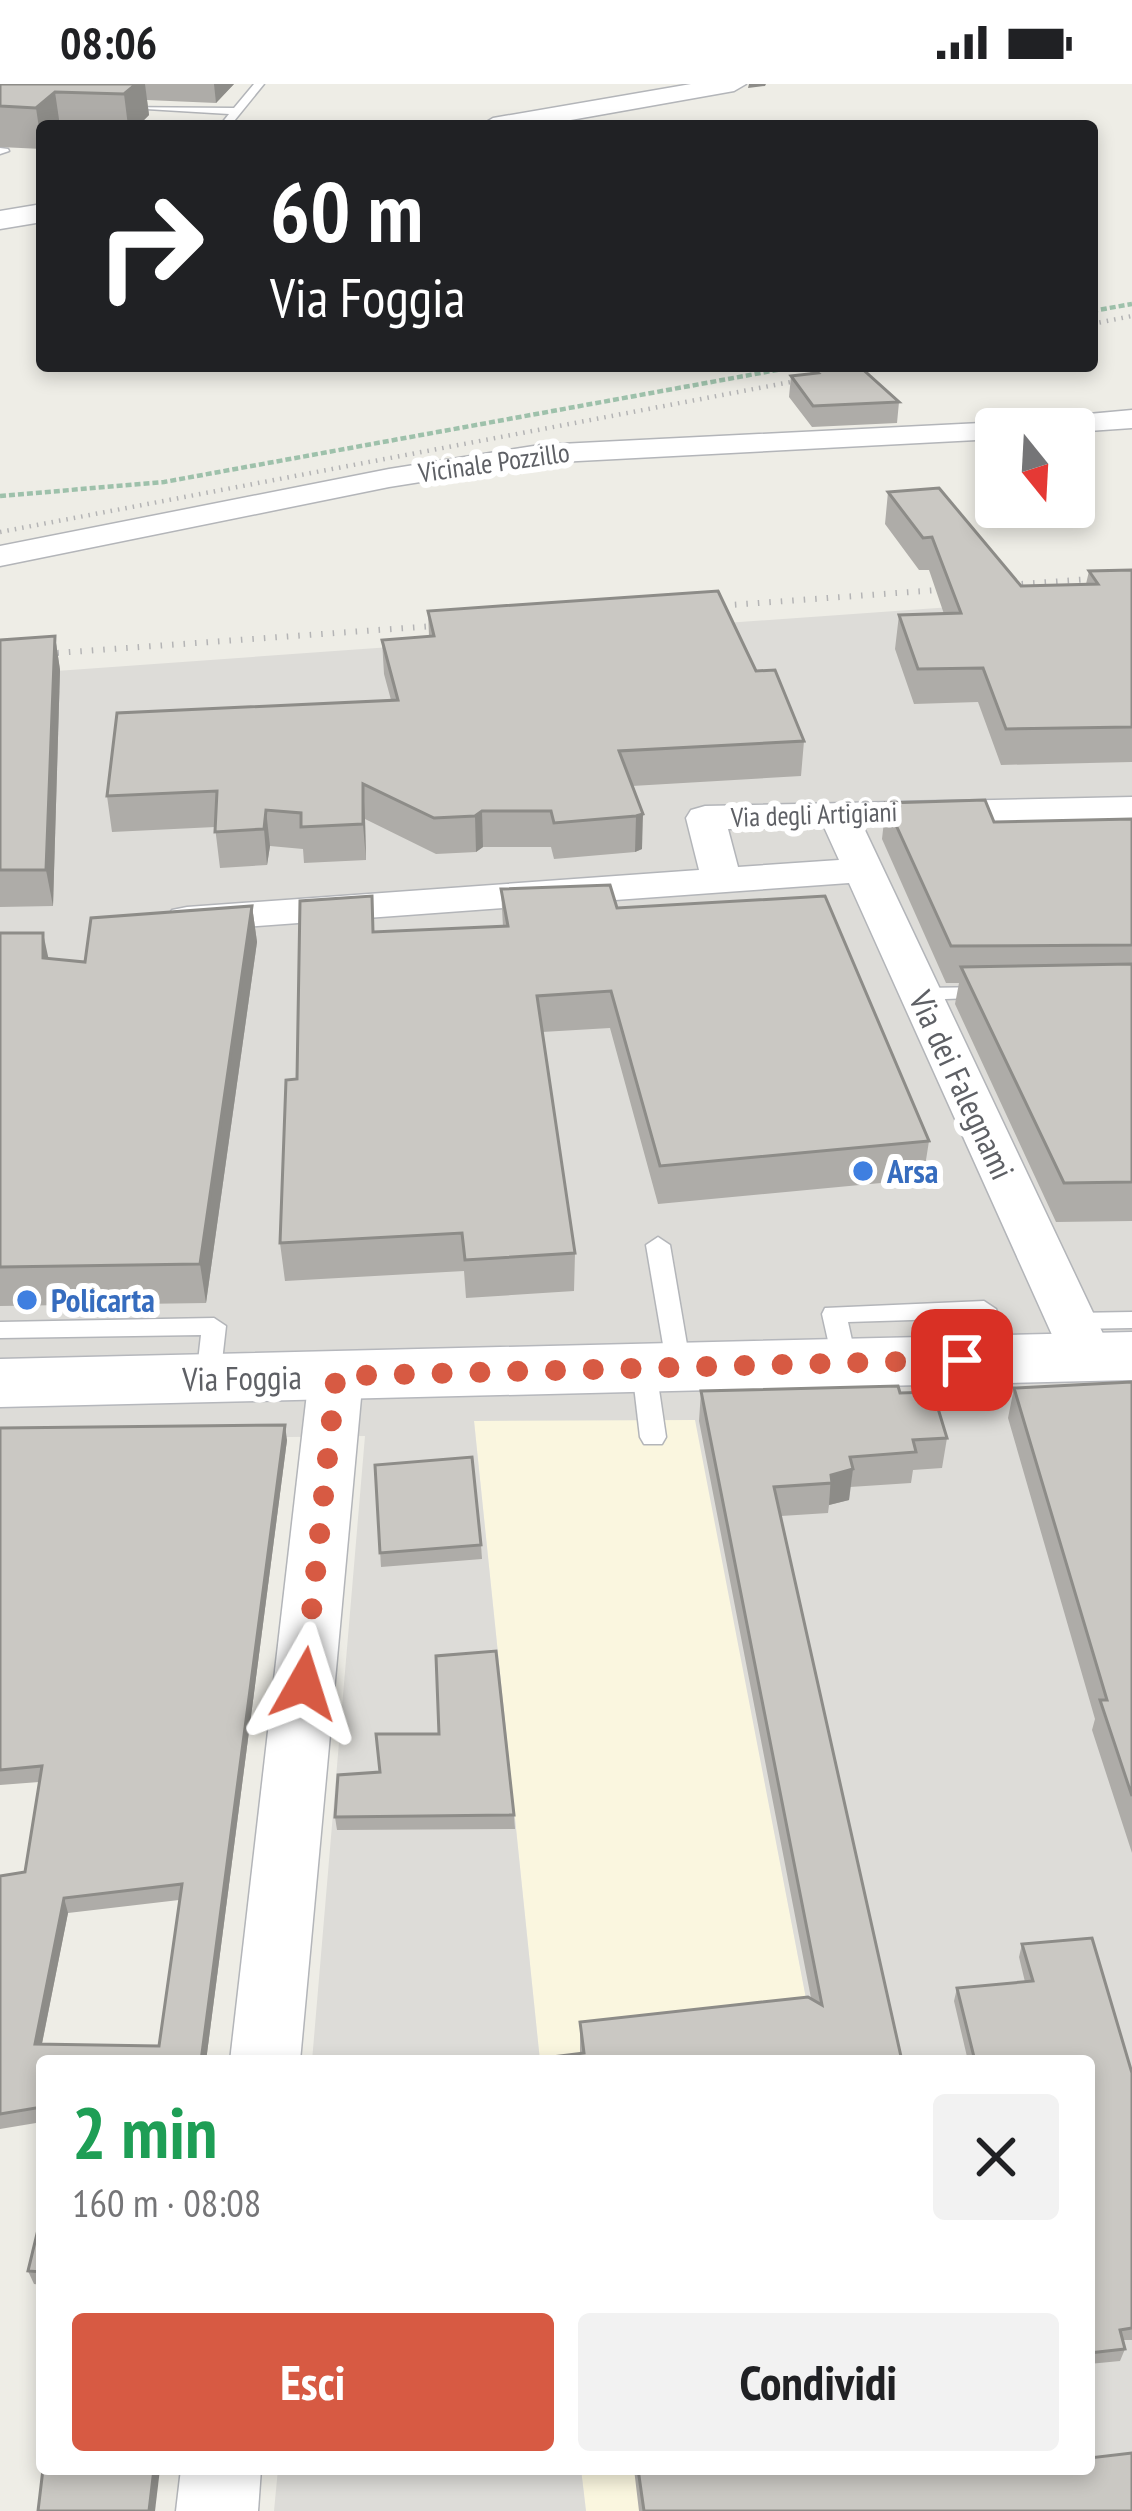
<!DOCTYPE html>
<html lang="it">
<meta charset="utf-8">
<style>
:root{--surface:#fff;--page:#f2f2f2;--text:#202124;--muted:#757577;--accent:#d75a43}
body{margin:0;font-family:"PT Sans Narrow",sans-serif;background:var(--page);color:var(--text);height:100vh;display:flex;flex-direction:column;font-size:45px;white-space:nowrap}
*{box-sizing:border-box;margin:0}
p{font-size:39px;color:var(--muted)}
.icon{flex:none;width:66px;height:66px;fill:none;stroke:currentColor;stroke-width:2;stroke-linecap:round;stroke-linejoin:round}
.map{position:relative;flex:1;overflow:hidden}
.drawer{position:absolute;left:36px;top:1971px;width:1059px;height:420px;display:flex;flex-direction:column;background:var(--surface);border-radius:12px;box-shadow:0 6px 18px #0003}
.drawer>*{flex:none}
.top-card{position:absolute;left:36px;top:36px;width:1062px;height:252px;border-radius:12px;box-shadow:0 6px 18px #0003;background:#202124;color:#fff;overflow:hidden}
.needle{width:78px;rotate:162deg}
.tools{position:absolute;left:975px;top:324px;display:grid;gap:24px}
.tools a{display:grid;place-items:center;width:120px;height:120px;border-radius:12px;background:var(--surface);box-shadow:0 6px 18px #0003;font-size:60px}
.pin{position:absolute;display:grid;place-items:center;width:102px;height:102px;color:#fff;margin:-51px;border-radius:24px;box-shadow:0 6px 18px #0006}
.me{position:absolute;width:132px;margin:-66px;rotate:6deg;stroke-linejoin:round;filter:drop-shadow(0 0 9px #0008)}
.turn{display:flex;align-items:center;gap:42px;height:252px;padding:0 36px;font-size:54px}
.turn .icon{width:156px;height:156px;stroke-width:2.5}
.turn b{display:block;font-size:84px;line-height:102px}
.round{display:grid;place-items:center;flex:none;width:126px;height:126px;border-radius:12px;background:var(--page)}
.headline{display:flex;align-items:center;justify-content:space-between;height:204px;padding:0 36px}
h1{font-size:72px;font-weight:600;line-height:90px;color:#1e9e55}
.button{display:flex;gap:24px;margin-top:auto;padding:24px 36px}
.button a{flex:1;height:138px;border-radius:12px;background:var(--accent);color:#fff;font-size:48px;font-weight:600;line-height:138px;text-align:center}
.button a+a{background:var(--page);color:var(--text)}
.status{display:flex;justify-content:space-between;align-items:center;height:84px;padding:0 60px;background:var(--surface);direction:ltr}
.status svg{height:33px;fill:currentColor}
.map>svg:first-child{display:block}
</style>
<div class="status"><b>08:06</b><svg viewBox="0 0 49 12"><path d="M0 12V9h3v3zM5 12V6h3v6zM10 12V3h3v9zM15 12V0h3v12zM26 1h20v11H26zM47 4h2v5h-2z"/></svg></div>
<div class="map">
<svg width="1132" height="2427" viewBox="0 0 1132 2427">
<rect width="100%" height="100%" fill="#eeede6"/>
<g fill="#faf6df">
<polygon points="474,1336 696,1336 818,1977 540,1977"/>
<polygon points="581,2385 896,2385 904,2427 586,2427"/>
</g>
<g fill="#dddcd8">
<polygon points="1132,510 1132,2427 896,2385 1089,2385 1089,1977 818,1977 695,1336 474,1337 540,1977 312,1977 365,1352 0,1357 0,591"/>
<polygon points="278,2385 581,2385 586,2427 274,2427"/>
</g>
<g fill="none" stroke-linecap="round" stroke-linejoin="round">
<defs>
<g id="service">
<polygon points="254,0 264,0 230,42 221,40 229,30 113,23 234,24"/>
<polygon points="0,64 8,65 9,67 0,70"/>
<polygon points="990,903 1000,909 997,913 920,916 910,910 920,904"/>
<polygon points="658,1153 670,1161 691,1284 679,1293 667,1284 646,1161"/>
<polygon points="984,1217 996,1225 1013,1275 1010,1281 992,1281 975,1234 848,1238 857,1279 845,1288 833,1279 822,1230 825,1224"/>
<polygon points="1132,1228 1132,1244 1072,1245 1060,1237 1072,1229"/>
<polygon points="214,1234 226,1242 220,1295 208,1304 196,1295 201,1251 0,1254 0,1238"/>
<polygon points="644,1276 656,1285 666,1353 662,1360 644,1360 640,1353 632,1285"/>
</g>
<g id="minor">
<polygon points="1132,326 1132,344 1074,348 996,345 996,355 540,379 389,403 0,482 0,462 389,385 540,361 1001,338"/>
<path d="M1132,713V737L863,742L1114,1273L1107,1286L1088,1291L1069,1286L1062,1273L849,799L187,847L172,844L166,835L172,826L187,823L699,786L686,734L691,726L705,722ZM824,743L839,776L738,783L728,745Z"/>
<polygon points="336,1273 355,1279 363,1292 300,1977 230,1977 309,1292 317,1279"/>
<polygon points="181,2385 261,2385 258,2427 176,2427"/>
</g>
<g id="tertiary">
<polygon points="691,0 746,0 734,7 537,42 480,42 493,34"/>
<polygon points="42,120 42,138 0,145 0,127"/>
</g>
<polygon id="secondary" points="1132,1248 1132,1296 0,1323 0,1275"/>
</defs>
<use href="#service" stroke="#b3b5b9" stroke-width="3"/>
<use href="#minor" stroke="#b3b5b9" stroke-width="3"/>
<use href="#tertiary" stroke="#b3b5b9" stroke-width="3"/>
<use href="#secondary" stroke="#b5b7bc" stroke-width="3"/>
<g stroke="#9ec1ab" stroke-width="4.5" stroke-dasharray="6 3" stroke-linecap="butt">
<polyline points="1092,227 1132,220"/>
<polyline points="0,412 164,398 799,282"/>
</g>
<use href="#service" fill="#fff" fill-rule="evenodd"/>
<use href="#minor" fill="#fff" fill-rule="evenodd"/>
<use href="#tertiary" fill="#fff" fill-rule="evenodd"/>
<use href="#secondary" fill="#fff" fill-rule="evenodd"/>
<g stroke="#b4b4b5" stroke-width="4.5" stroke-dasharray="1.5 6" stroke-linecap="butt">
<polyline points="1092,240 1132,232"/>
<polyline points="0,448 875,282"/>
</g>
<g stroke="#b4b4b5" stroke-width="6" stroke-dasharray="1.5 10" stroke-linecap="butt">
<polyline points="689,524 1132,492"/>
<polyline points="0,573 462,540"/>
</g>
</g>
<g fill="#aeaca8" fill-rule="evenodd">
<polygon points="0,0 234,0 216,19 147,16 149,31 138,42 42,42 42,65 0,63"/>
<polygon points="811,283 899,318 897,339 812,343 789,313 791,292 810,290"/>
<polygon points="888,408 1021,502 1086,500 1089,487 1132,486 1132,678 1001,681 978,618 914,620 895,565 899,531 944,530 929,486 919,486 885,440"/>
<polygon points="428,527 756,587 804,657 801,692 632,702 642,765 635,768 554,775 551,763 483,763 476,768 436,770 365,735 366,776 304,779 303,765 270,762 267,781 220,784 215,743 112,748 107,712 391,616 384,590 382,556 429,552"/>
<polygon points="55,552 60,586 53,822 0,823 0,556"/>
<polygon points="886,719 994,738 1132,735 1132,1137 1056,1138 955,920 959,899 946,899 882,755"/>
<polygon points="501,805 617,824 929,1057 923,1095 658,1120 610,944 542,948 575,1169 574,1207 466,1214 464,1187 285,1197 280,1159 297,995 372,812 374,848 503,843"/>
<polygon points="252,822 257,858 206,1219 0,1222 0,849 49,875 85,878"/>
<polygon points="1132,1298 1132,1769 1092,1646 1095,1635 1008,1334 1014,1304"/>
<polygon points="701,1307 900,1309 947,1354 942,1384 913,1386 911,1399 850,1403 849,1416 829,1421 828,1429 781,1432 902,1977 580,1969 580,1938 811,1914 699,1337"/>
<path d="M0,1344L287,1356L206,1977H42V2038L0,2045V1792L25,1788L39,1698L0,1701ZM179,1816L159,1962L42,1960L68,1829Z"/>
<polygon points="375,1381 481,1461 482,1475 381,1483"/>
<polygon points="514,1731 515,1745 337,1746 335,1733"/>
<polygon points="1022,1860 1132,1989 1132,2256 1123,2256 1125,2265 1120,2277 1089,2280 1089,1977 968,1977 954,1917 957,1904 1025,1898 1019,1873"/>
<polygon points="42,2129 42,2201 34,2200 28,2187"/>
<polygon points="634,2385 992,2385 993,2387 1132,2427 639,2427"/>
</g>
<g fill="#8d8c88">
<polygon points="136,0 145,0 149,31 138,42 128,42 124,10"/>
<polygon points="214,0 234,0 216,19"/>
<polygon points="749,0 766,0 765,2 748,4"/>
<polygon points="55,8 60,42 42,42 42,64 36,24"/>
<polygon points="55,552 60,586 53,822 46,786"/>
<polygon points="363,700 365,735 366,776 363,740"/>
<polygon points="266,726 270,762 267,781 264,745"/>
<polygon points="482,727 483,763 476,768 475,732"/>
<polygon points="643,730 642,765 635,768 636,732"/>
<polygon points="252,822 257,858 206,1219 200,1180"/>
<polygon points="43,849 51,886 43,874"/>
<polygon points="285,1341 287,1356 206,1977 201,1977"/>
<polygon points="853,1385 849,1416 829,1421 831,1391"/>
<polygon points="64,1814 68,1829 39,1974 35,1960"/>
<polygon points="154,2385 160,2385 155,2427 149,2427"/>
</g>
<g fill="#cac8c3" stroke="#8d8c88" stroke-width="3" fill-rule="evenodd">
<polygon points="0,0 136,0 124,10 55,8 36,24 0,22"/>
<polygon points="817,282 859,282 899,318 813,322 791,292 818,289 811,283"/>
<polygon points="939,404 1021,502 1098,500 1089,487 1132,486 1132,643 1006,645 983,584 918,585 899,531 961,529 932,453 923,454 888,408"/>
<polygon points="718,507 756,587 775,586 804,657 619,667 643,730 636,732 554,739 551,727 482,727 475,732 434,734 363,700 363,740 301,743 301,729 266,726 264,745 215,748 217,707 107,712 117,629 398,616 382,556 434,552 428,527"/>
<polygon points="55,552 46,786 0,786 0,556"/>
<polygon points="985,716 994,738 1132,735 1132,861 951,862 886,719"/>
<polygon points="610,801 617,824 825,812 929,1057 660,1082 611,907 537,912 575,1169 465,1176 462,1149 280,1159 286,996 297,995 300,817 372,812 373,848 508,842 501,805"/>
<polygon points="252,822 200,1180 0,1183 0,849 43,849 43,874 85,878 91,834"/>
<polygon points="1132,880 1132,1098 1064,1099 961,883"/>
<polygon points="1132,1298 1132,1712 1100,1616 1107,1616 1014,1304"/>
<polygon points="898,1302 900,1309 933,1308 947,1354 913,1356 916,1368 850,1373 853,1385 831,1391 832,1399 774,1403 902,1977 520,1977 584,1969 580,1938 808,1913 822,1921 701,1307"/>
<path d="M285,1341L201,1977H42V2023L0,2030V1792L25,1788L42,1682L0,1686V1344ZM182,1800L159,1962L35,1960L64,1814Z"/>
<polygon points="472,1373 481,1461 380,1469 375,1381"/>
<polygon points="496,1567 514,1731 335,1733 338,1691 380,1688 376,1650 439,1650 436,1572"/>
<polygon points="1092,1854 1132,1989 1132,2244 1120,2246 1125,2265 1089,2269 1089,1977 975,1977 957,1904 1033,1897 1022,1860"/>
<polygon points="42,2129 42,2188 28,2187"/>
<polygon points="1132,2369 1132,2427 644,2427 638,2385 992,2385 993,2387 1009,2385 1089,2385 1089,2374"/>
<polygon points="43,2385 154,2385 149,2427 38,2427"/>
</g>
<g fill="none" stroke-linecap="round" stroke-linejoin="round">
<polyline stroke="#d75a43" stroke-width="21" stroke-dasharray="0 37.8" points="304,1600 336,1292 962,1276"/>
</g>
<g fill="#3f7fe0" stroke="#fff" stroke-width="4.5">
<circle cx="863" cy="1087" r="12"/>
<circle cx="27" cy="1216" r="12"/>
</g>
<g text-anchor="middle" stroke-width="12" stroke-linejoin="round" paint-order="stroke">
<g font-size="27" fill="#5e6065" stroke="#fff">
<text transform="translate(494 379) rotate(-8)" y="9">Vicinale Pozzillo</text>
<text transform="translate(814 731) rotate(-2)" y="9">Via degli Artigiani</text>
</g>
<g font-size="33" fill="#5e6065" stroke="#fff">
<text transform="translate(962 1001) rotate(65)" y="12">Via dei Falegnami</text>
<text transform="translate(242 1294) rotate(-1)" y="12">Via Foggia</text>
</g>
<g font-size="33" font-weight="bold" fill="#366cbe" stroke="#fff" text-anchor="start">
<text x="887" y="1099">Arsa</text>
<text x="51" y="1228">Policarta</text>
</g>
</g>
</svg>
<div class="tools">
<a><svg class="needle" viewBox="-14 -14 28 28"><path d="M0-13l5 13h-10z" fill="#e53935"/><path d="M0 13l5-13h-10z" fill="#757577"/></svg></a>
</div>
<div class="pin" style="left:962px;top:1276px;background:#d93025"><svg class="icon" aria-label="arrive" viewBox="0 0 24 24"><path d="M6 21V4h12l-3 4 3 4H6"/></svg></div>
<svg class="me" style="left:304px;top:1600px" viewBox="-20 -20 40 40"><path d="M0-17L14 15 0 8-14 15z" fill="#d75a43" stroke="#fff" stroke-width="4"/></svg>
<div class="top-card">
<div class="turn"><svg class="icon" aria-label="right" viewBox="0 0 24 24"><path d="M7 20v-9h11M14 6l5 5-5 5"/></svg><div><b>60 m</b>Via Foggia</div></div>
</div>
<section class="drawer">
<div class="headline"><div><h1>2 min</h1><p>160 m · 08:08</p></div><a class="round"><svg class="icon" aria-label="close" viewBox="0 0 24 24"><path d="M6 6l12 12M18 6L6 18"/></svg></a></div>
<div class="button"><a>Esci</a><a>Condividi</a></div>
</section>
</div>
